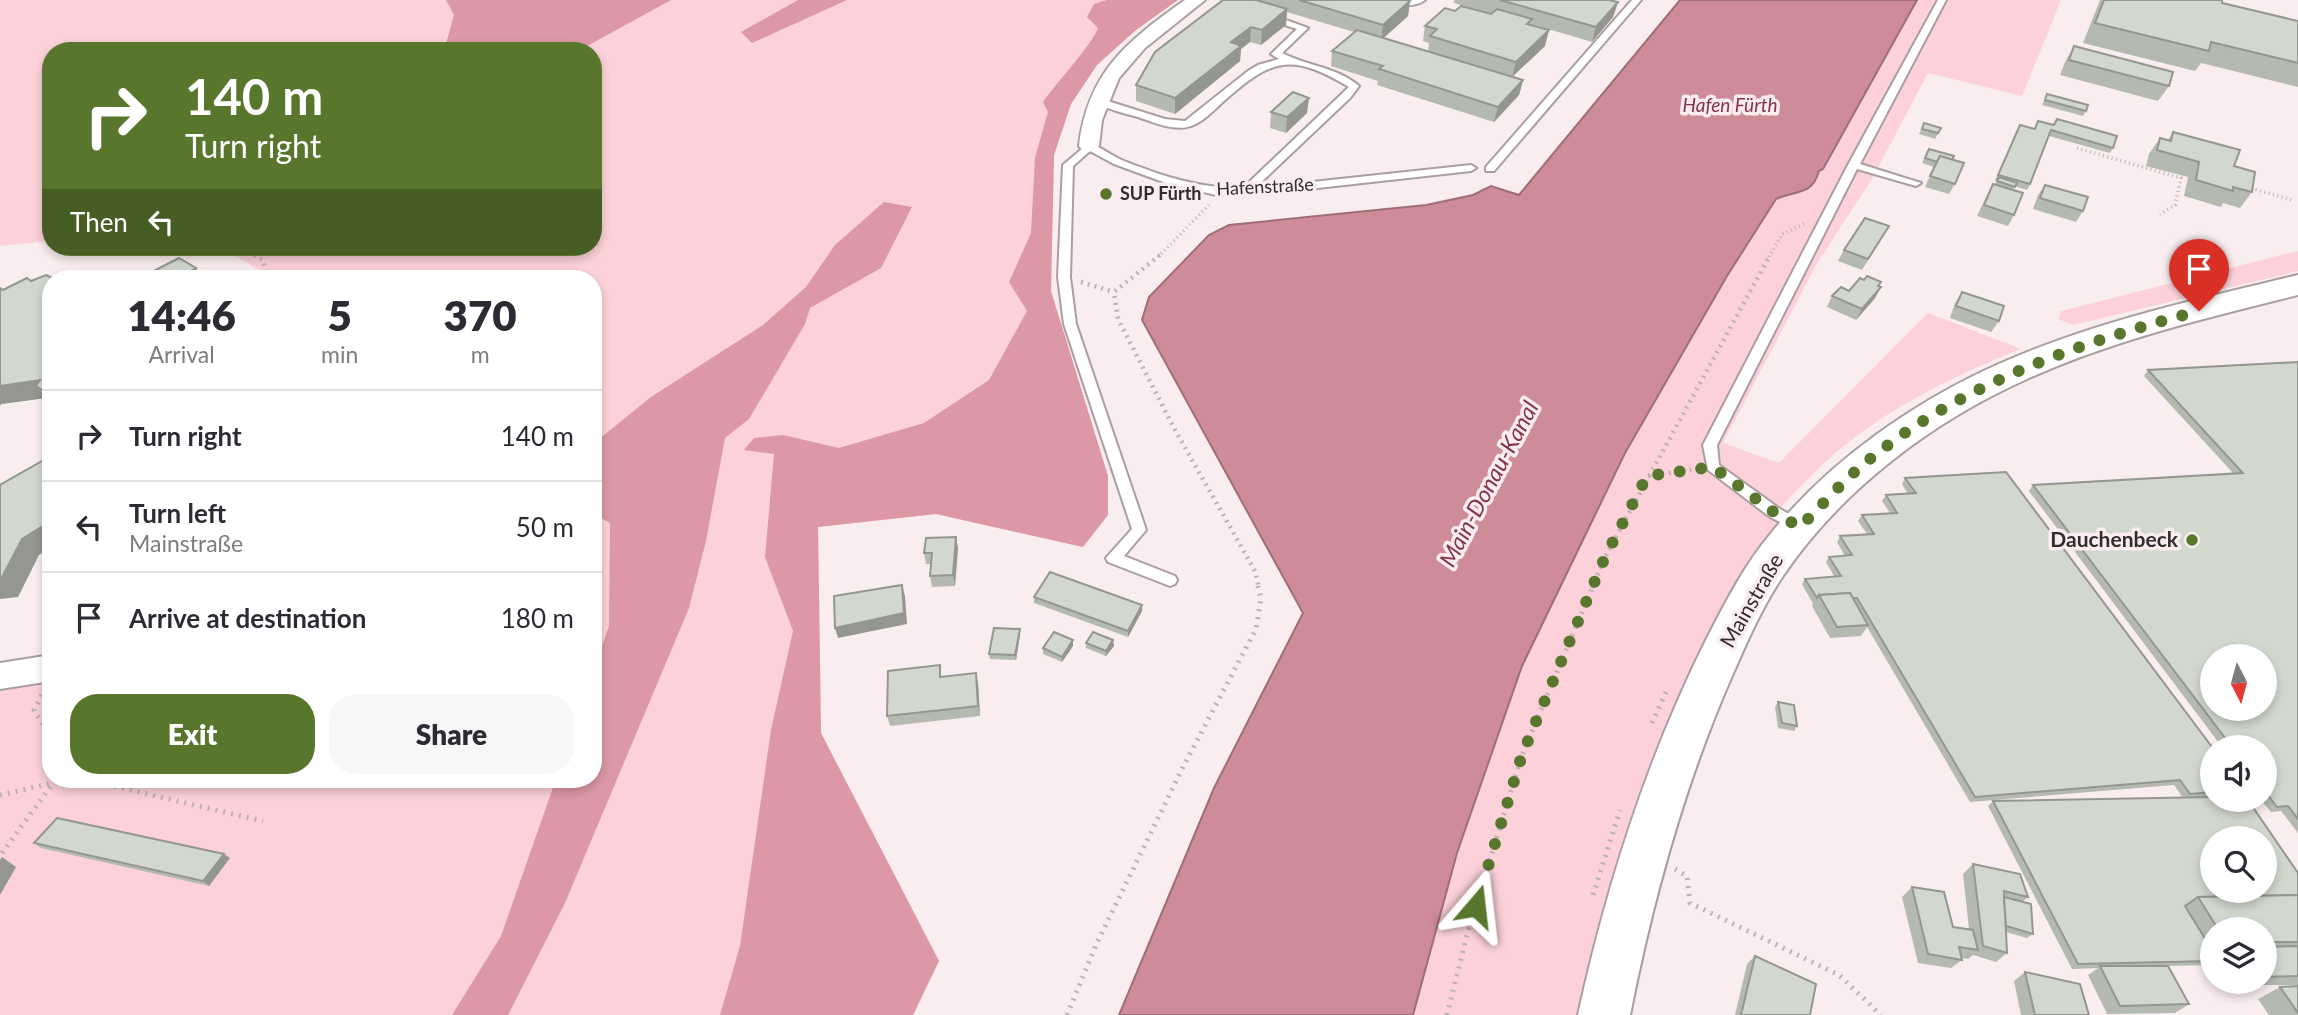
<!DOCTYPE html>
<meta charset="utf-8">
<style>
:root{--surface:#fff;--page:#f7f7f7;--text:#2b2b33;--muted:#7c7c81;--line:#e1e1e2;--accent:#58762c}
body{margin:0;font-family:Lato,sans-serif;background:var(--page);color:var(--text);height:100vh;display:flex;flex-direction:column;font-size:26px;white-space:nowrap}
*{box-sizing:border-box;margin:0}
p{font-size:23px;color:var(--muted)}
.icon{flex:none;width:38px;height:38px;fill:none;stroke:currentColor;stroke-width:2;stroke-linecap:round;stroke-linejoin:round}
.map{position:relative;flex:1;overflow:hidden}
.sheet{position:absolute;left:42px;top:270px;width:560px;height:518px;display:flex;flex-direction:column;background:var(--surface);border-radius:28px;box-shadow:0 4px 10px #0003}
.sheet>*{flex:none}
.hud{position:absolute;left:42px;top:42px;width:560px;height:214px;border-radius:28px;box-shadow:0 4px 10px #0003;background:#58762c;color:#fff;overflow:hidden}
.needle{width:46px;rotate:174deg}
.fabs{position:absolute;left:2200px;top:644px;display:grid;gap:14px}
.fabs a{display:grid;place-items:center;width:77px;height:77px;border-radius:50%;background:var(--surface);box-shadow:0 4px 10px #0003;font-size:35px}
.pin{position:absolute;display:grid;place-items:center;width:60px;height:60px;color:#fff;margin:-72px -30px;border-radius:50% 50% 50% 0;rotate:-45deg;box-shadow:0 0 7px #0007}
.pin .icon{rotate:45deg}
.me{position:absolute;width:77px;margin:-38px;rotate:17deg;stroke-linejoin:round;filter:drop-shadow(0 0 5px #0008)}
.turn{display:flex;align-items:center;gap:24px;height:147px;padding:0 28px;font-size:32px}
.turn .icon{width:91px;height:91px;stroke-width:2.5}
.turn b{display:block;font-size:49px;line-height:60px}
.then{display:flex;align-items:center;height:66px;padding:0 28px;background:#0003;gap:14px;font-size:26px}
.eta{display:flex;justify-content:space-evenly;align-items:center;height:119px;text-align:center}
.eta b{font-size:42px;font-weight:800;line-height:49px}
.primary-button{display:flex;gap:14px;margin-top:auto;padding:14px 28px}
.primary-button a{flex:1;height:80px;border-radius:28px;background:var(--accent);color:#fff;font-size:28px;font-weight:800;line-height:80px;text-align:center}
.primary-button a+a{background:var(--page);color:var(--text)}
ul{padding:0;list-style:none}
li{display:flex;align-items:center;gap:21px;height:91px;padding:0 28px;border-top:2px solid var(--line)}
li div{flex:1}
li b{display:block;font-size:26px}
li em{font-style:normal}
.map>svg:first-child{display:block}
</style>
<div class="map">
<svg width="2298" height="1015" viewBox="0 0 2298 1015">
<rect width="100%" height="100%" fill="#faedef"/>
<g fill="#fcd1d9">
<polygon points="0,0 1178,0 1136,30 1097,65 1071,104 1054,155 1051,291 1108,476 1108,515 1083,547 936,514 818,527 821,733 939,961 913,1015 0,1015 0,676 39,669 51,645 51,779 593,779 593,278 255,278 258,269 219,247 593,247 593,51 51,51 51,241 0,246"/>
<path d="M1917,0H2061L2022,96L1928,73L1872,179L1816,265L1723,443L1779,463L1928,313L2021,349C1960,373 1896,404 1845,445C1820,465 1798,490 1775,513L1800,527L1769,563L1604,1015H1413L1457,853L1522,666L1625,453L1727,276L1776,199L1813,186L1819,170L1823,169Z"/>
<polygon points="2298,251 2298,271 2073,325 2058,319 2061,311"/>
</g>
<g fill="#dc98a5">
<polygon points="446,0 671,0 578,51 444,51 454,15"/>
<polygon points="798,0 847,0 752,43 741,32"/>
<path d="M1107,0H1178L1136,30L1097,65L1071,104L1054,155L1051,291L1108,476V515L1083,547L936,514L818,527L821,733L939,961L913,1015H720L740,946L771,730L793,631L765,557L774,454L744,450L754,438L783,435L839,448L924,423L989,380L1027,311L1009,282L1031,233L1035,158L1048,112L1043,102C1056,83 1092,45 1098,28L1087,17L1094,4Z"/>
<polygon points="884,202 912,207 881,268 810,308 805,324 749,419 725,438 706,541 689,608 565,903 508,1015 452,1015 501,936 556,779 593,779 593,672 609,626 610,523 593,514 593,444 651,397 763,325 806,287 835,245"/>
</g>
<path fill="#ce8b98" stroke="#9f6e78" stroke-width="2" d="M1680,0H1917L1823,169L1819,171C1812,196 1796,190 1776,199L1727,276L1625,453L1522,666L1457,853L1413,1015H1119L1214,788L1303,613L1142,320L1149,297L1209,235L1229,225L1426,205L1473,195L1491,186L1519,195Z"/>
<g fill="none" stroke-linecap="round" stroke-linejoin="round">
<defs>
<g id="lane">
<path d="M1385,0H1425C1415,8 1395,6 1385,0Z"/>
<polygon points="1632,0 1641,0 1494,171 1486,171 1486,167"/>
<polygon points="1938,0 1946,0 1860,164 1921,183 1916,186 1857,169 1717,445 1719,465 1780,509 1803,522 1805,526 1803,530 1798,531 1770,517 1708,470 1703,445 1848,165"/>
<path d="M1269,14L1308,28L1282,53C1307,66 1337,67 1359,86L1350,98L1255,188L1471,165L1476,168L1471,171L1264,194L1216,195L1166,183L1114,164L1090,151L1073,166L1070,277L1076,324L1146,530L1124,556L1175,576L1177,580L1175,584L1170,586L1108,562L1106,558L1132,529L1064,324L1058,277L1063,165L1089,143C1101,147 1112,156 1124,161C1162,176 1201,189 1243,188L1349,87C1292,53 1272,58 1225,100C1215,109 1203,122 1191,126C1175,132 1153,122 1138,117C1124,113 1105,109 1093,101L1098,98L1165,119L1185,121L1248,71L1258,65L1279,59L1271,54L1297,29L1266,19V15Z"/>
</g>
<g id="street">
<path d="M1185,0H1205L1145,48L1119,78L1102,120L1099,146L1089,152L1082,150L1079,146C1088,72 1127,41 1185,0Z"/>
<polygon points="51,655 51,681 0,689 0,663"/>
</g>
<path id="secondary" d="M2298,275V295C2206,318 2113,340 2027,379C1933,421 1841,490 1783,576C1762,607 1747,642 1732,676C1684,785 1653,899 1630,1015H1578C1607,884 1647,758 1707,638C1726,601 1745,564 1772,532C1832,459 1915,401 2001,363C2096,321 2198,299 2298,275Z"/>
</defs>
<use href="#lane" stroke="#aa9ea0" stroke-width="4"/>
<use href="#street" stroke="#aa9ea0" stroke-width="4"/>
<use href="#secondary" stroke="#aa9ea0" stroke-width="4"/>
<g stroke="#bdb2b4" stroke-width="3.5" stroke-dasharray="1 3.5" stroke-linecap="butt">
<polyline points="2077,148 2181,178 2175,205 2160,214"/>
<polyline points="2247,187 2292,200"/>
<polyline points="239,247 257,257"/>
<polyline points="1158,257 1209,205"/>
<polyline points="1769,257 1782,234 1804,224"/>
</g>
<g stroke="#bdb2b4" stroke-width="4.5" stroke-dasharray="2 5" stroke-linecap="butt">
<polyline points="254,255 263,260 265,272 262,278"/>
<polyline points="1160,255 1114,292 1118,319 1174,428 1255,571 1259,588"/>
<polyline points="1081,282 1114,292"/>
<polyline points="1648,476 1698,469"/>
<polyline points="1592,588 1605,557 1770,255"/>
</g>
<g stroke="#bdb2b4" stroke-width="5" stroke-dasharray="2 6" stroke-linecap="butt">
<polyline points="42,695 34,710 51,738"/>
<polyline points="1652,723 1667,690"/>
<polyline points="83,779 263,821"/>
<polyline points="0,795 53,783"/>
<polyline points="2,853 56,779"/>
<polyline points="1675,869 1687,876 1690,903 1839,975 1881,1015"/>
<polyline points="1593,895 1620,810"/>
<polyline points="1067,1015 1096,945 1182,769 1256,629 1261,599 1258,586"/>
<polyline points="1447,1015 1468,931 1522,755 1593,586"/>
</g>
<use href="#lane" fill="#fff" fill-rule="evenodd"/>
<use href="#street" fill="#fff" fill-rule="evenodd"/>
<use href="#secondary" fill="#fff" fill-rule="evenodd"/>
</g>
<g fill="#b5bab1">
<polygon points="1223,0 1408,0 1410,1 1408,16 1384,38 1428,51 1429,43 1423,41 1425,26 1455,11 1492,14 1454,3 1454,0 1609,0 1618,2 1613,17 1592,42 1531,24 1545,46 1513,76 1523,80 1519,95 1494,122 1377,85 1378,81 1331,66 1332,51 1354,32 1287,12 1286,25 1261,45 1250,42 1241,49 1240,61 1175,114 1136,101 1136,85"/>
<polygon points="2100,0 2222,0 2222,3 2298,21 2298,87 2201,63 2195,71 2083,43"/>
<polygon points="2074,46 2169,86 2158,101 2060,75 2065,62"/>
<polygon points="2047,94 2086,111 2083,116 2042,105"/>
<polygon points="1271,112 1307,113 1286,133 1270,128"/>
<polygon points="2057,119 2113,148 2110,153 2049,136 2030,184 2027,190 2015,186 2013,190 2014,215 2008,226 1977,216 1987,195 1993,184 1995,184 1997,181 1995,180 2020,125 2034,129 2038,121 2053,125"/>
<polygon points="1924,123 1941,128 1935,139 1919,134"/>
<polygon points="2173,132 2234,166 2252,192 2240,208 2223,203 2221,207 2184,196 2188,177 2146,166 2149,154 2160,138 2168,140"/>
<polygon points="1929,149 1952,160 1955,184 1949,194 1925,187 1934,167 1922,163"/>
<polygon points="2045,185 2083,211 2076,222 2033,209 2038,195"/>
<polygon points="1889,226 1862,270 1838,261 1844,250"/>
<polygon points="51,278 51,402 46,398 1,404 0,406 0,288 3,290 31,281"/>
<polygon points="1879,286 1881,287 1875,298 1856,320 1827,307 1832,296 1849,291"/>
<polygon points="1962,292 1999,321 1991,332 1950,318 1955,303"/>
<polygon points="2298,362 2298,833 2281,811 2271,812 2261,800 2264,800 2264,747 2222,747 2029,491 2033,485 2233,473 2144,376 2148,370"/>
<polygon points="1905,478 2212,747 2212,797 2298,873 2298,985 2246,985 2244,982 2264,982 2264,929 2212,929 2212,965 2168,966 2189,1004 2175,1013 2107,1014 2088,975 2098,968 2072,969 1988,806 1993,801 2183,798 2174,785 1970,802 1867,627 1861,636 1830,638 1812,606 1813,604 1802,584 1805,579 1834,576 1826,562 1829,557 1845,556 1837,542 1840,536 1867,534 1858,521 1862,515 1890,513 1882,501 1886,495 1908,494 1902,484"/>
<polygon points="958,548 955,586 932,587 930,576 931,564 926,564 924,553"/>
<polygon points="1034,597 1142,611 1128,637 1034,603"/>
<polygon points="1020,629 1020,635 1016,660 990,659 989,654"/>
<polygon points="1113,640 1114,646 1106,656 1086,648 1086,643"/>
<polygon points="1073,646 1062,662 1043,654 1043,648"/>
<polygon points="942,676 978,683 980,716 890,726 887,716"/>
<polygon points="1778,702 1797,726 1794,731 1778,728 1775,707"/>
<polygon points="34,843 230,858 209,886 41,848"/>
<polygon points="1973,864 2028,897 2022,902 2033,934 2027,938 2006,932 2007,953 1996,962 1973,955 1968,959 1962,958 1962,960 1951,968 1918,963 1902,897 1912,887 1953,927 1969,929 1963,874"/>
<polygon points="1755,956 1810,1015 1735,1015 1747,964"/>
<polygon points="2025,972 2089,1015 2021,1015 2014,981"/>
<polygon points="2298,986 2298,1015 2269,1015 2258,999 2280,987"/>
</g>
<g fill="#949790">
<polygon points="1410,1 1408,16 1381,40 1383,25"/>
<polygon points="1618,2 1613,17 1592,42 1596,27"/>
<polygon points="1287,9 1286,25 1261,45 1262,30"/>
<polygon points="1251,27 1250,42 1241,49 1240,61 1175,114 1175,98 1231,42"/>
<polygon points="1549,30 1545,46 1512,77 1516,62"/>
<polygon points="1523,80 1519,95 1494,122 1498,107"/>
<polygon points="1309,98 1307,113 1286,133 1287,117"/>
<polygon points="196,268 203,278 186,278 184,275"/>
<polygon points="1881,287 1875,298 1856,320 1862,309"/>
<polygon points="40,380 36,386 46,398 1,404 0,406 0,386"/>
<polygon points="51,521 51,547 39,555 18,597 0,599 0,581 22,539"/>
<polygon points="956,537 958,548 955,586 953,575"/>
<polygon points="902,585 905,596 907,624 838,638 835,628"/>
<polygon points="1142,605 1142,611 1128,637 1128,631"/>
<polygon points="1020,629 1020,635 1016,660 1015,655"/>
<polygon points="1073,640 1073,646 1062,662 1062,657"/>
<polygon points="1113,640 1114,646 1106,656 1106,651"/>
<polygon points="976,673 978,683 980,716 978,706"/>
<polygon points="224,854 230,858 209,886 203,881"/>
<polygon points="2,857 16,867 0,895 0,860"/>
</g>
<g fill="#d3d8ce" stroke="#949790" stroke-width="2" fill-rule="evenodd">
<polygon points="1223,0 1256,0 1287,9 1262,30 1251,27 1231,42 1241,46 1175,98 1136,85 1155,52"/>
<polygon points="1299,0 1408,0 1410,1 1383,25"/>
<polygon points="1500,0 1609,0 1618,2 1596,27"/>
<polygon points="2104,0 2222,0 2222,3 2298,21 2298,63 2211,42 2209,51 2095,23"/>
<polygon points="1461,6 1491,14 1497,9 1532,19 1527,24 1549,30 1516,62 1430,36 1437,29 1425,26 1445,8 1455,11"/>
<polygon points="1357,30 1523,80 1498,107 1379,69 1383,66 1332,51"/>
<polygon points="2074,46 2173,72 2169,86 2069,60"/>
<polygon points="1293,92 1309,98 1287,117 1271,112"/>
<polygon points="2047,94 2088,105 2086,111 2045,100"/>
<polygon points="2057,119 2117,136 2113,148 2051,130 2030,184 1998,175 2020,125 2035,129 2038,121 2054,125"/>
<polygon points="1924,123 1941,128 1938,133 1922,129"/>
<polygon points="2173,132 2240,150 2234,166 2255,172 2252,192 2233,187 2233,191 2196,180 2199,162 2157,150 2160,138 2171,141"/>
<polygon points="1929,149 1954,156 1952,160 1940,156 1937,162 1925,158"/>
<polygon points="1940,156 1964,163 1955,184 1930,176"/>
<polygon points="1999,177 2017,183 2015,187 1997,181"/>
<polygon points="1993,184 2023,193 2014,215 1984,205"/>
<polygon points="2045,185 2088,197 2083,211 2040,198"/>
<polygon points="1865,218 1889,226 1868,259 1844,250"/>
<polygon points="179,258 196,268 184,275 189,278 140,278"/>
<polygon points="46,275 52,278 51,278 51,396 36,386 40,380 0,386 0,288 3,290 27,278 31,281"/>
<polygon points="1867,276 1881,282 1878,286 1881,287 1862,309 1832,296 1841,287 1849,291 1860,278 1864,280"/>
<polygon points="1962,292 2004,306 1999,321 1956,306"/>
<path d="M2298,362V819L2288,806L2277,807L2264,790V747H2232L2033,485L2243,473L2148,370ZM2212,656H2264V709H2212Z"/>
<polygon points="51,456 51,521 22,539 0,581 0,485"/>
<polygon points="2006,472 2212,747 2212,792 2190,794 2180,780 1975,797 1857,598 1852,598 1850,593 1819,595 1817,598 1805,579 1841,576 1829,557 1852,555 1840,536 1874,534 1862,515 1897,513 1886,495 1916,493 1905,478"/>
<polygon points="956,537 953,575 930,576 932,553 924,553 926,538"/>
<polygon points="1050,572 1142,605 1128,631 1034,597"/>
<polygon points="902,585 904,613 835,628 834,596"/>
<polygon points="1850,593 1868,625 1837,627 1819,595"/>
<polygon points="994,628 1020,629 1015,655 989,654"/>
<polygon points="1054,632 1073,640 1062,657 1043,648"/>
<polygon points="1093,632 1113,640 1106,651 1086,643"/>
<polygon points="940,665 940,677 976,673 978,706 887,716 888,671"/>
<polygon points="1778,702 1794,705 1797,726 1782,723"/>
<path d="M2212,797V800H2248L2298,873V895L2198,897L2185,906L2212,950V961L2078,964L1993,801ZM2212,838H2264V891H2212Z"/>
<polygon points="57,818 224,854 203,881 34,843"/>
<polygon points="1973,864 2020,874 2028,897 2004,891 2007,953 1983,946"/>
<polygon points="1912,887 1944,892 1953,927 1973,930 1978,950 1959,947 1962,960 1928,954"/>
<polygon points="2298,895 2298,942 2264,942 2264,929 2218,929 2198,897"/>
<polygon points="2004,897 2031,904 2033,934 2006,926"/>
<polygon points="2298,946 2298,976 2264,977 2264,947"/>
<polygon points="1755,956 1816,984 1810,1015 1741,1015"/>
<polygon points="2100,966 2168,966 2189,1004 2120,1006"/>
<polygon points="2025,972 2080,984 2089,1015 2035,1015"/>
<polygon points="2298,986 2298,1013 2280,987"/>
</g>
<g fill="none" stroke-linecap="round" stroke-linejoin="round">
<path stroke="#58762c" stroke-width="12" stroke-dasharray="0 21.6" d="M1476,906L1522,755L1605,557L1647,476L1713,467L1775,513L1800,527C1821,506 1842,482 1865,463C1960,384 2081,342 2199,311"/>
</g>
<g fill="#58762c" stroke="#faedef" stroke-width="2.5">
<circle cx="1106" cy="194" r="7"/>
<circle cx="2192" cy="540" r="7"/>
</g>
<g text-anchor="middle" stroke-width="7" stroke-linejoin="round" paint-order="stroke">
<g font-size="18" fill="#312c2d" stroke="#faedef">
<text transform="translate(1265 187) rotate(-3)" y="6">Hafenstraße</text>
</g>
<g font-size="18" font-weight="bold" fill="#312c2d" stroke="#faedef" text-anchor="start">
<text x="1120" y="200">SUP Fürth</text>
</g>
<g font-size="19" font-style="italic" fill="#843348" stroke="#faedef">
<text x="1730" y="112">Hafen Fürth</text>
</g>
<g font-size="21" font-weight="bold" fill="#312c2d" stroke="#faedef" text-anchor="end">
<text x="2178" y="547">Dauchenbeck</text>
</g>
<g font-size="21" fill="#312c2d" stroke="#faedef">
<text transform="translate(1752 601) rotate(-60)" y="7">Mainstraße</text>
</g>
<g font-size="23" font-style="italic" fill="#843348" stroke="#faedef">
<text transform="translate(1489 484) rotate(-62)" y="8">Main-Donau-Kanal</text>
</g>
</g>
</svg>
<div class="fabs">
<a><svg class="needle" viewBox="-14 -14 28 28"><path d="M0-13l5 13h-10z" fill="#e53935"/><path d="M0 13l5-13h-10z" fill="#7c7c81"/></svg></a>
<a><svg class="icon" aria-label="sound" viewBox="0 0 24 24"><path d="M4 9h4l5-4v14l-5-4H4zM17 9q2 3 0 6"/></svg></a>
<a><svg class="icon" aria-label="search" viewBox="0 0 24 24"><circle cx="10" cy="10" r="6"/><path d="M15 15l6 6"/></svg></a>
<a><svg class="icon" aria-label="layers" viewBox="0 0 24 24"><path d="M12 4l9 5-9 5-9-5zM3 14l9 5 9-5"/></svg></a>
</div>
<div class="pin" style="left:2199px;top:311px;background:#d93025"><svg class="icon" aria-label="arrive" viewBox="0 0 24 24"><path d="M6 21V4h12l-3 4 3 4H6"/></svg></div>
<svg class="me" style="left:1476px;top:906px" viewBox="-20 -20 40 40"><path d="M0-17L14 15 0 8-14 15z" fill="#58762c" stroke="#fff" stroke-width="4"/></svg>
<div class="hud">
<div class="turn"><svg class="icon" aria-label="right" viewBox="0 0 24 24"><path d="M7 20v-9h11M14 6l5 5-5 5"/></svg><div><b>140 m</b>Turn right</div></div>
<div class="then">Then<svg class="icon" aria-label="left" viewBox="0 0 24 24"><path d="M17 20v-9H6M10 6l-5 5 5 5"/></svg></div>
</div>
<section class="sheet">
<div class="eta">
<div><b>14:46</b><p>Arrival</p></div>
<div><b>5</b><p>min</p></div>
<div><b>370</b><p>m</p></div>
</div>
<ul>
<li><svg class="icon" aria-label="right" viewBox="0 0 24 24"><path d="M7 20v-9h11M14 6l5 5-5 5"/></svg><div><b>Turn right</b></div><em>140 m</em></li>
<li><svg class="icon" aria-label="left" viewBox="0 0 24 24"><path d="M17 20v-9H6M10 6l-5 5 5 5"/></svg><div><b>Turn left</b><p>Mainstraße</p></div><em>50 m</em></li>
<li><svg class="icon" aria-label="arrive" viewBox="0 0 24 24"><path d="M6 21V4h12l-3 4 3 4H6"/></svg><div><b>Arrive at destination</b></div><em>180 m</em></li>
</ul>
<div class="primary-button"><a>Exit</a><a>Share</a></div>
</section>
</div>
